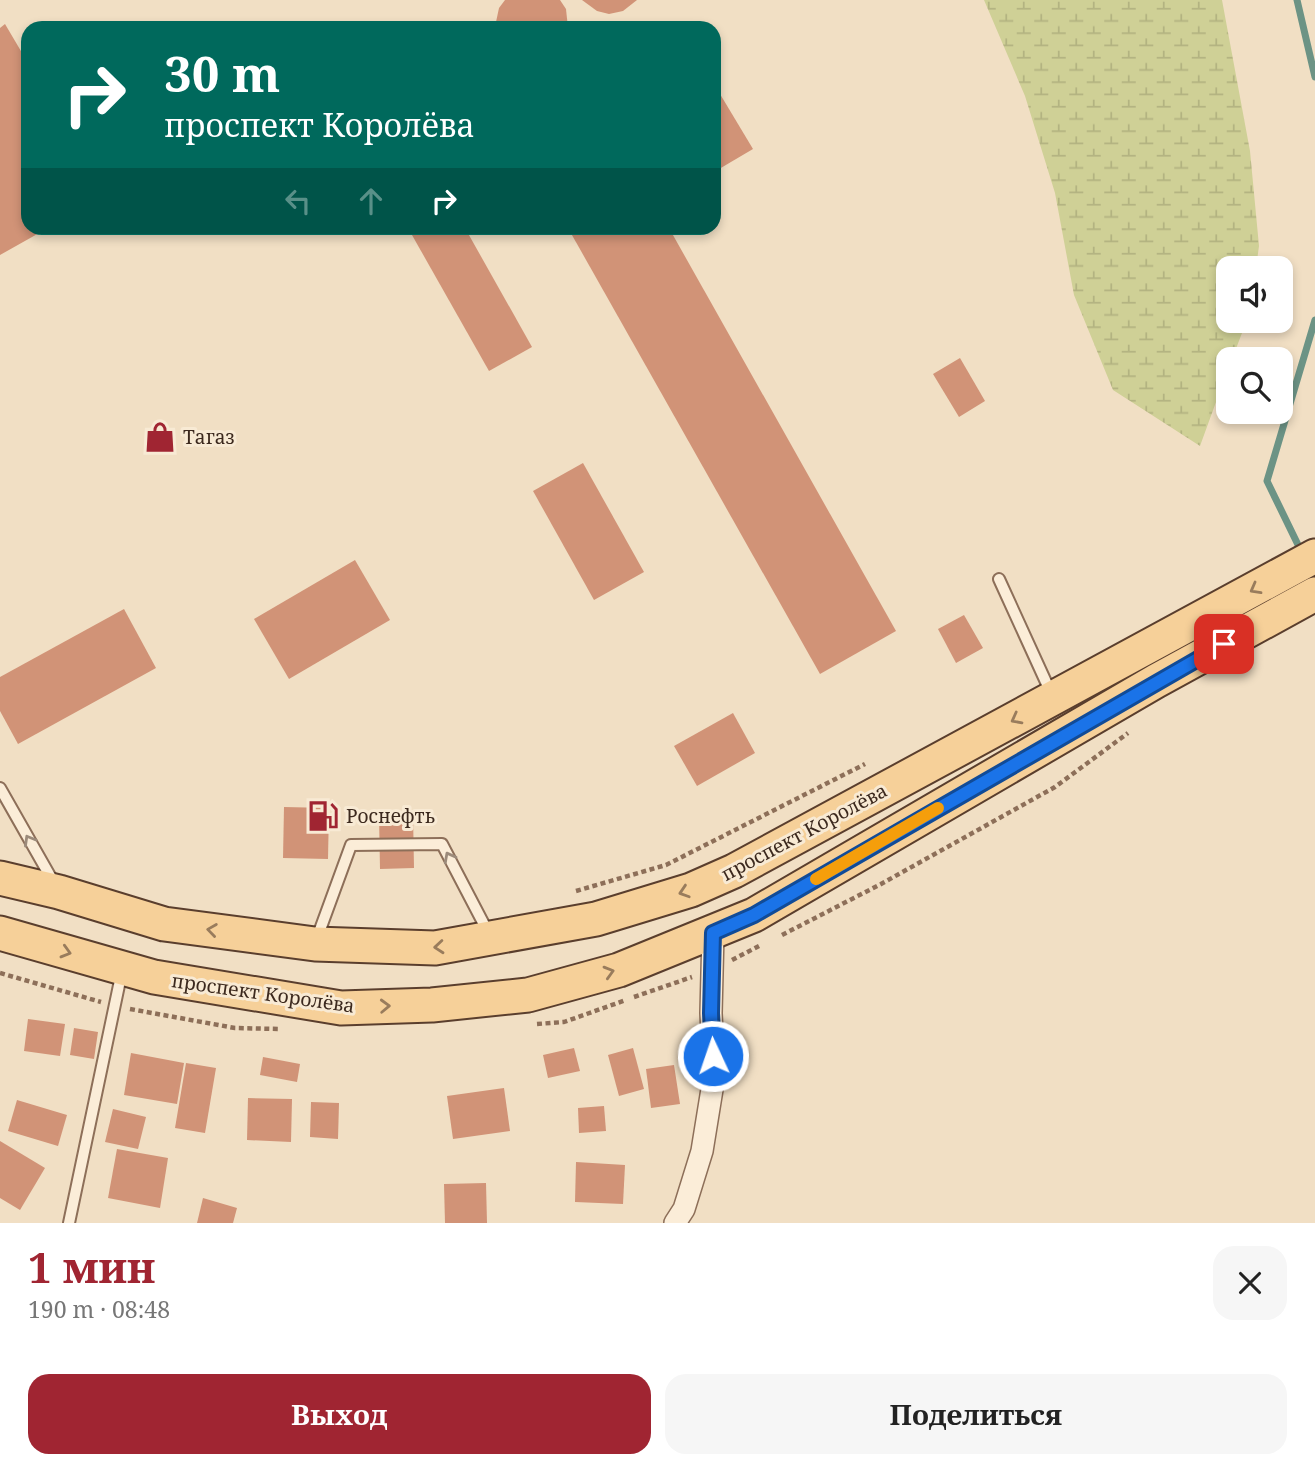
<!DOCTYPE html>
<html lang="ru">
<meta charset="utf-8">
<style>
:root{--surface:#fff;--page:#f6f6f6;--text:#222;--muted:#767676;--accent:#a02532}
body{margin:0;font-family:"Noto Serif",serif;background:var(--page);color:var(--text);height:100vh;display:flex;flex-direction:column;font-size:26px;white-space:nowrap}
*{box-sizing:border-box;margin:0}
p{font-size:23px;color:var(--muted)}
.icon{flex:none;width:38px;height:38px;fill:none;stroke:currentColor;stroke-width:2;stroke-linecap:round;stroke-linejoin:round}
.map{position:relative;height:1223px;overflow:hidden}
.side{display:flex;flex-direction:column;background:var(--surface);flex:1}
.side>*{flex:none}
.top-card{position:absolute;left:21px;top:21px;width:700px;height:214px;border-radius:21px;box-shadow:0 4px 10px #0003;background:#00695c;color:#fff;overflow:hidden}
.fabs{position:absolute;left:1216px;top:256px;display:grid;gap:14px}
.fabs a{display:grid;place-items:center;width:77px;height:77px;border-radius:14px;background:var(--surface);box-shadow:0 4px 10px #0003;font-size:35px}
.pin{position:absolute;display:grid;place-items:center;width:60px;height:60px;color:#fff;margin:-30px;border-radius:14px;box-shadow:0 4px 10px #0006}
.me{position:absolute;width:77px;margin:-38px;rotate:357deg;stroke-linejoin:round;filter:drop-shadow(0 0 5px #0008)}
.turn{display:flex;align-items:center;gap:24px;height:147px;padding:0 28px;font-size:32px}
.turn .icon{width:91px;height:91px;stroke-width:2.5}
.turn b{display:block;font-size:49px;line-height:60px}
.lanes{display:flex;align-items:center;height:66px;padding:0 28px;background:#0003;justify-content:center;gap:35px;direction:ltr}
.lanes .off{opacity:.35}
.round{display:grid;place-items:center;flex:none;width:74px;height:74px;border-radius:21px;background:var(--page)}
.summary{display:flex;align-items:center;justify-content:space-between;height:119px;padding:0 28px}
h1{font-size:42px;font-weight:700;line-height:52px;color:var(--accent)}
.button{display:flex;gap:14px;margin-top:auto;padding:14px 28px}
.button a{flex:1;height:80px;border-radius:21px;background:var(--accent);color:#fff;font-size:28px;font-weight:700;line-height:80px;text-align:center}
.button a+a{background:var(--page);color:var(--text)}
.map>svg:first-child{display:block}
</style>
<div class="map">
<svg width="1315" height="1223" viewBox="0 0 1315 1223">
<defs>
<pattern id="wetland-marsh" width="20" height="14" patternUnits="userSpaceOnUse" patternTransform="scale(1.75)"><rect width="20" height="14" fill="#cfd096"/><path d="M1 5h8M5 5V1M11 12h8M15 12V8" fill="none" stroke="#b3b381"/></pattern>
</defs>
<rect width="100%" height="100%" fill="#f1dfc4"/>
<polygon fill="url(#wetland-marsh)" points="984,0 1222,0 1250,151 1259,246 1256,268 1228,268 1228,320 1247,320 1232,359 1228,359 1228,369 1200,446 1113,390 1074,295 1055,193 1025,96"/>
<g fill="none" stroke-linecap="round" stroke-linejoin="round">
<g stroke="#6c9385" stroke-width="7">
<polyline points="1297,0 1315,77"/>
<polyline points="1302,553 1267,481 1315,320"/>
</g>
</g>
<g fill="#d19377">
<polygon points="505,0 560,0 566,9 568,28 497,28 496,22 499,8"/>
<polygon points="582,0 637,0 623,11 609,14 597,11"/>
<polygon points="5,24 28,63 28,228 48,228 0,255 0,28"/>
<polygon points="714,84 753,149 714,172"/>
<polygon points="408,228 465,228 532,347 489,371"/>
<polygon points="568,228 669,228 896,631 820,674"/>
<polygon points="960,358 985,401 959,417 933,374"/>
<polygon points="583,463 644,572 594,600 533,491"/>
<polygon points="355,560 390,620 289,679 254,619"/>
<polygon points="124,609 156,668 18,744 0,711 0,677"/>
<polygon points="964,615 983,648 956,663 938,629"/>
<polygon points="733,713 755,753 697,786 674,746"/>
<polygon points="284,807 329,808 328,859 283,858"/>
<polygon points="413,814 414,868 380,869 379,815"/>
<polygon points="28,1019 65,1024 60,1056 24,1051"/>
<polygon points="74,1028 98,1032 94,1059 70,1055"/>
<polygon points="574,1048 580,1071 548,1078 543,1055"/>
<polygon points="633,1048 644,1089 619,1096 608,1055"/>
<polygon points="131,1053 184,1063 177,1104 124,1095"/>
<polygon points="263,1057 300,1064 297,1082 260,1075"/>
<polygon points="186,1063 216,1068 205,1133 175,1128"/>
<polygon points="674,1065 680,1104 651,1108 646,1069"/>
<polygon points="504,1088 510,1131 453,1139 447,1096"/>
<polygon points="248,1098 292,1099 291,1142 247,1140"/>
<polygon points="17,1100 67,1115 58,1146 8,1131"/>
<polygon points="311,1102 339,1103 338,1139 310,1137"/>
<polygon points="604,1106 606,1131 579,1133 578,1108"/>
<polygon points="113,1109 146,1117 138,1149 105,1142"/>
<polygon points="0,1141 45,1168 20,1210 0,1198"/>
<polygon points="117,1149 168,1158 160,1208 108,1198"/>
<polygon points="576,1162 625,1165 623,1204 575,1202"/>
<polygon points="486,1183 487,1223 445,1223 444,1184"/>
<polygon points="203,1198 237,1208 233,1223 197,1223"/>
</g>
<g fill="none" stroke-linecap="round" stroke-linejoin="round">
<defs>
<g id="lane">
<polyline points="999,579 1051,693"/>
<polyline points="0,788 54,883"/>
<polyline points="317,938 351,845 442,844 489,934"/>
<polyline points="69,1223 122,971"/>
</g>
<polyline id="street" points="675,1223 684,1209 702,1151 714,1077 711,1013 713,933"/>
<g id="primary">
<polyline points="0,878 59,892 164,924 315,944 435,948 596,919 691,890 734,871 1315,556"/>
<polyline points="0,933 154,977 341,1008 432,1005 528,995 619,970 754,915 1156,681 1315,594"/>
</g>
</defs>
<use href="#lane" stroke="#8d6f59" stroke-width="14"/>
<use href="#street" stroke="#8d6f59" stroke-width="24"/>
<use href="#primary" stroke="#5a3e2d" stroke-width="37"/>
<g stroke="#8d6f59" stroke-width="4.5" stroke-dasharray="5 3.5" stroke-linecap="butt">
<polyline points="576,891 666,865 865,764"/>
<polyline points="782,935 881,884 1055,787 1128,733"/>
<polyline points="732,960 759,946"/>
<polyline points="0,973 101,1002"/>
<polyline points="634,997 692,977"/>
<polyline points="130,1009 235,1028 280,1029"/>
<polyline points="537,1024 564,1022 626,1000"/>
</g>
<use href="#lane" stroke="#fbedd8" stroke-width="10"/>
<use href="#street" stroke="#fbedd8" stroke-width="21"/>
<use href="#primary" stroke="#f6d099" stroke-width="33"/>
</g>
<defs><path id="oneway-chevron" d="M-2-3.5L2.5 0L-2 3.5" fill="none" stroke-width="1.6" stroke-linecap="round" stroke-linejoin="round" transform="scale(1.75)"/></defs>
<g stroke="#997c5c">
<use href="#oneway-chevron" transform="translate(1255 589) rotate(151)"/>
<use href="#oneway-chevron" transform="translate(1016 719) rotate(152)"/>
<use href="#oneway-chevron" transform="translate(684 892) rotate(162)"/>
<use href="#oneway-chevron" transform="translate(212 930) rotate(-172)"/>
<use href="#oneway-chevron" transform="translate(439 947) rotate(175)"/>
<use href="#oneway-chevron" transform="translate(66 952) rotate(16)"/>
<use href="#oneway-chevron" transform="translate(609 972) rotate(-16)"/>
<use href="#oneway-chevron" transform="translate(385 1006) rotate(-2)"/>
</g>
<g stroke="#9c8b7b">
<use href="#oneway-chevron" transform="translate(29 840) rotate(-120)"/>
<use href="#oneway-chevron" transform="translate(449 857) rotate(-118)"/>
</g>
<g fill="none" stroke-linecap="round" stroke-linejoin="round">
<defs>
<polyline id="route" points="713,1056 711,1013 713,933 754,915 1224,644"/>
</defs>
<use href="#route" stroke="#114b97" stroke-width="18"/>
<use href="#route" stroke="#1a73e8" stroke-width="12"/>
<polyline stroke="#f59e0b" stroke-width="12" points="816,879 938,808"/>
</g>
<defs>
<symbol id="shop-bare" viewBox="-9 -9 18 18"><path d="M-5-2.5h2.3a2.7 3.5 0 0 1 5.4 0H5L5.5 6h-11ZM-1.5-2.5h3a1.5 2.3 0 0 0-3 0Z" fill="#a02532" stroke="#f8ead4" stroke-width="2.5" paint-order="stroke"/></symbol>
<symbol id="fuel-bare" viewBox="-9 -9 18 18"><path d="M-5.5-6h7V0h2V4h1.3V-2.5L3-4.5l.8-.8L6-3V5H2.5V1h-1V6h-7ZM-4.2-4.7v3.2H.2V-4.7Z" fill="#a02532" stroke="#f8ead4" stroke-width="2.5" paint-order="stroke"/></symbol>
</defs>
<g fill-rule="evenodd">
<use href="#shop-bare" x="138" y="415" width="44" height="44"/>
<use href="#fuel-bare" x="301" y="794" width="44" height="44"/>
</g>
<g text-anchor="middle" stroke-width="6" stroke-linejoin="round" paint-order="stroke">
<g font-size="19" fill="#3c291e" stroke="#f8ead4" text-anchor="start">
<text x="183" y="444">Тагаз</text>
<text x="346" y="823">Роснефть</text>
</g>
<g font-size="19" fill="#3c291e" stroke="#f8ead4">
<text transform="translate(804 832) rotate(-28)" y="7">проспект Королёва</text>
<text transform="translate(263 993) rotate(8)" y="7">проспект Королёва</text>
</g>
</g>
</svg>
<div class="fabs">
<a><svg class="icon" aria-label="sound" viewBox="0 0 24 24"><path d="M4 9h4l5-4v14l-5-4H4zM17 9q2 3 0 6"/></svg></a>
<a><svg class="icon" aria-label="search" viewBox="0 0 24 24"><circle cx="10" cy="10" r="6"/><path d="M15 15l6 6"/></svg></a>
</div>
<div class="pin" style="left:1224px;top:644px;background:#d93025"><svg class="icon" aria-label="arrive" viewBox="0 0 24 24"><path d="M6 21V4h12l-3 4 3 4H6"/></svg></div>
<svg class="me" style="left:713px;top:1056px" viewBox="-20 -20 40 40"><circle r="17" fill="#1a73e8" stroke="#fff" stroke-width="3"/><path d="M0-11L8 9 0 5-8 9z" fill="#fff"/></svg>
<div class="top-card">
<div class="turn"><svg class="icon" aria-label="right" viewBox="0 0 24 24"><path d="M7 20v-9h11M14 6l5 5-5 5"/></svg><div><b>30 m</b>проспект Королёва</div></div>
<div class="lanes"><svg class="icon off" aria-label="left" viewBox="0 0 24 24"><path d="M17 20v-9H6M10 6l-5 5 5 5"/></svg><svg class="icon off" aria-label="ahead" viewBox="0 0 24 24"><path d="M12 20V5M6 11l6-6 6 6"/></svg><svg class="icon" aria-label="right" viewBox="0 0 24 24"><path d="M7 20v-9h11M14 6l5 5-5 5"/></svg></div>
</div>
</div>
<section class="side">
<div class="summary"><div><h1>1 мин</h1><p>190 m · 08:48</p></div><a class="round"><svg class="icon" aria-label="close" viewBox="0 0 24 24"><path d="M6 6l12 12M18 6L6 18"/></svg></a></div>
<div class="button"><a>Выход</a><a>Поделиться</a></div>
</section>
